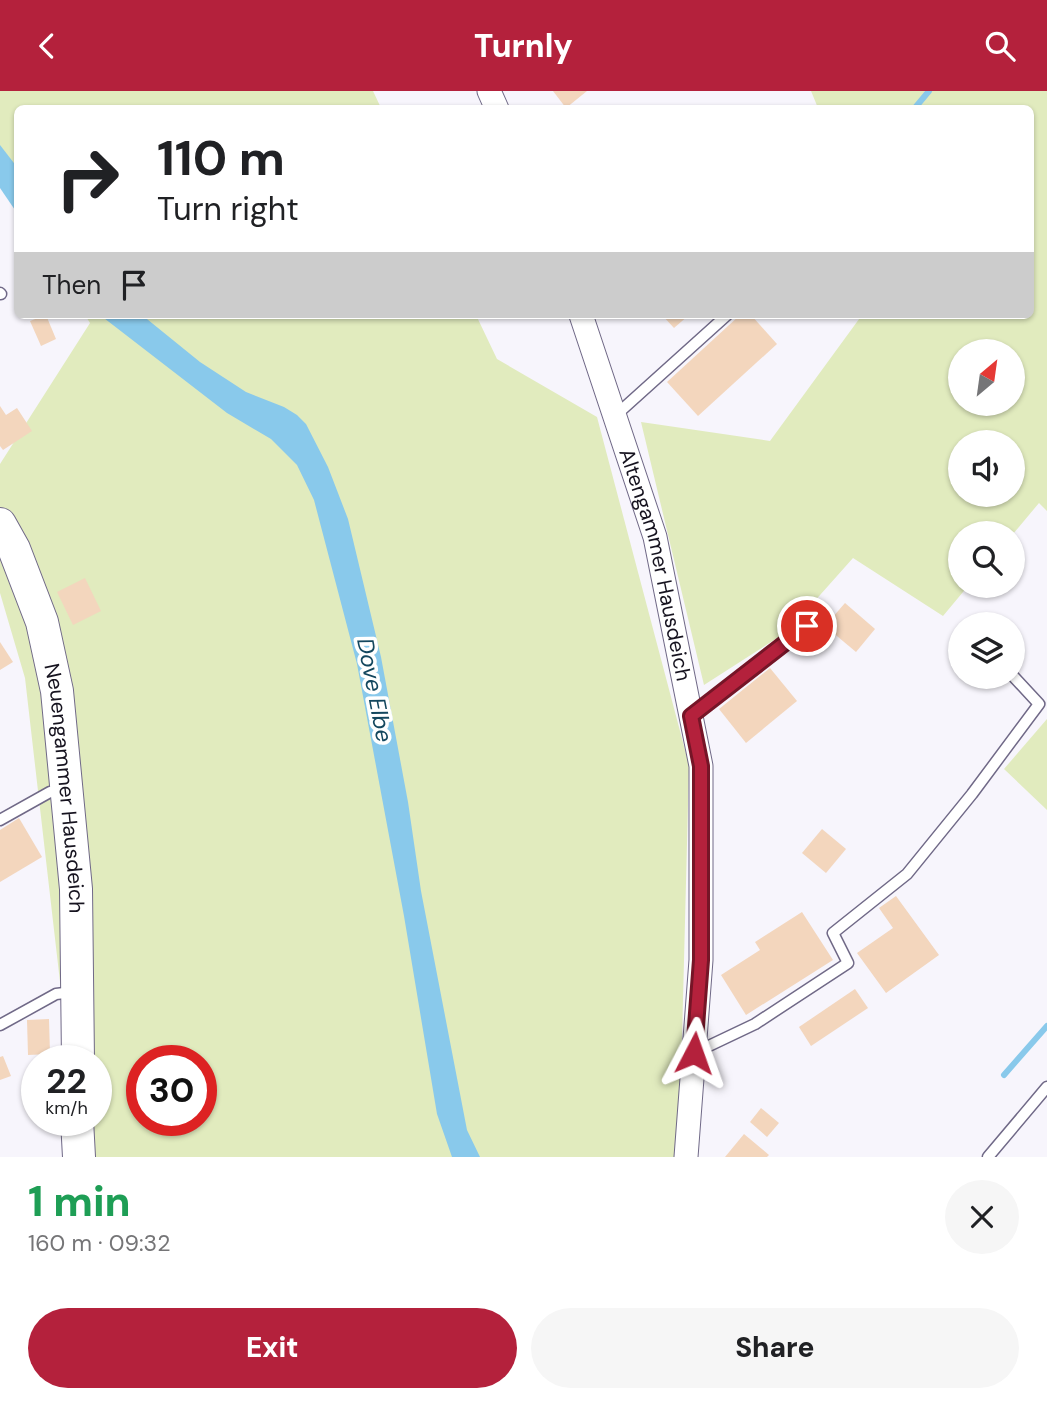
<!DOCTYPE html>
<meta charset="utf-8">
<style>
:root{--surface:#fff;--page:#f6f6f6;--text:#202124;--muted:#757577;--accent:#b4213c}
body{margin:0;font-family:"DM Sans",sans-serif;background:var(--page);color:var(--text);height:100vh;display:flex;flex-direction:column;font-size:26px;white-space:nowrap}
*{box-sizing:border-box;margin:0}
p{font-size:23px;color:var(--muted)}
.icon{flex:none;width:38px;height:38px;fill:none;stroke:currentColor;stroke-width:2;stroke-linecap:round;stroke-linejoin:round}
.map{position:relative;height:1066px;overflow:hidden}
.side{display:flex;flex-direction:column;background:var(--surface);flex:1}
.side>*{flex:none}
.guide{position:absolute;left:14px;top:14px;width:1020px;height:214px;border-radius:10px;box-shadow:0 2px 5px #0004;background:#fff;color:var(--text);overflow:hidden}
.needle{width:46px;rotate:29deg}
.controls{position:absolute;left:948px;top:248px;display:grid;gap:14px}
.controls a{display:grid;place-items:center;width:77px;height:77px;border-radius:50%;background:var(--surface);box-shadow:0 2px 5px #0004;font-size:35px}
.speed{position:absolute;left:21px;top:954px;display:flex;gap:14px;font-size:35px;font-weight:700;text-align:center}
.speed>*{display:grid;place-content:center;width:91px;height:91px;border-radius:50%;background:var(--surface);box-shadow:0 2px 5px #0004;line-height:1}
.speed small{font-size:18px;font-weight:400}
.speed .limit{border:10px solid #d22;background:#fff;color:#111}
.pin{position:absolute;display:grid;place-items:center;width:60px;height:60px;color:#fff;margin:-30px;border:4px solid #fff;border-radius:50%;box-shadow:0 2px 7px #0007}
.me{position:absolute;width:77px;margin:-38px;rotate:4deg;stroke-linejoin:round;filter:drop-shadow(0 0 5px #0008)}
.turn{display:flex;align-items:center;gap:24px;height:147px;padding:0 28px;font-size:32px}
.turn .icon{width:91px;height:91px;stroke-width:2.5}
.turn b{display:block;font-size:49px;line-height:60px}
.then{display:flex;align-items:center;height:66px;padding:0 28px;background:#0003;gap:14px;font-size:26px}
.round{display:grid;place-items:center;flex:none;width:74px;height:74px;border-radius:37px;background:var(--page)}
.summary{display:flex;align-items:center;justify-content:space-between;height:119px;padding:0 28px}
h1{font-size:42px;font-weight:800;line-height:52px;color:#1e9e55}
.cta{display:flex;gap:14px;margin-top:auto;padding:14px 28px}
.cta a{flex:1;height:80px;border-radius:42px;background:var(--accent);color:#fff;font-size:28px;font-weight:800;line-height:80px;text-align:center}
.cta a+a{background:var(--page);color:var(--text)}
header{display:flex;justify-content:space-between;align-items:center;height:91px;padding:0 28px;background:var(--accent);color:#fff;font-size:32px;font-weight:800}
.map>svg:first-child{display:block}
</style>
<header><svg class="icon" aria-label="back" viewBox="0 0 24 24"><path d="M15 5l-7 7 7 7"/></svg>Turnly<svg class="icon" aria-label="search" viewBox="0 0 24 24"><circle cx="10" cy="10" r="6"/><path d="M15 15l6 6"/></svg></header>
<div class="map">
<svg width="1047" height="1066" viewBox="0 0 1047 1066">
<rect width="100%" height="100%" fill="#f7f5fc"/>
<g fill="#e1ebbe" fill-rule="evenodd">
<polygon points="0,0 373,0 381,17 18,18 17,117 0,89"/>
<path d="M811,0H1047V420L1039,412L1013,443H961V495H968L943,525L853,467L788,540L704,594L641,331L770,350L862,224H1031V18L818,17ZM961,261H1013V313H961ZM961,352H1013V404H961Z"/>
<path d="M85,224H476L497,268L597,326L689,674L679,1066H80L75,1029H96V970L69,969L25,587L0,502V373L90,232ZM142,970H201V1029H142Z"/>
<polygon points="1047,628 1047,719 1004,678"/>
</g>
<g fill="#89c9eb">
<polygon points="0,54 17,76 17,122 0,97"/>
<polygon points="100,224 142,224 200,271 246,301 284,316 297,324 306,333 328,376 348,428 381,566 408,711 421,800 467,1039 480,1066 452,1066 437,1023 404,825 357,573 314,409 297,374 271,348 227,322"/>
</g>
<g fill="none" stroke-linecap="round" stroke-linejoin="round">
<g stroke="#89c9eb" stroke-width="6">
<polyline points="914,18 929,0"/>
<polyline points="1004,984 1047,935"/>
</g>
</g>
<g fill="#f3d6bd">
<polygon points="553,0 587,0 566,17"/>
<polygon points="46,224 56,248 41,255 30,230"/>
<polygon points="662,224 689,224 674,237"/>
<polygon points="740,224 751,224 777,253 698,325 667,291"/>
<polygon points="0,315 6,324 17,317 32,340 3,359 0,355"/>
<polygon points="85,487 101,520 73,534 57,501"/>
<polygon points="845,512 875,538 856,561 825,535"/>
<polygon points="0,551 13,571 0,579"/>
<polygon points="770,577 797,610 746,652 719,618"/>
<polygon points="19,727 42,766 0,791 0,739"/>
<polygon points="822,738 846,758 826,782 802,762"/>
<polygon points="896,805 939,864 886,902 857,862 893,837 879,817"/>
<polygon points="802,821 833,869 746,924 721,884 760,859 755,851"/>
<polygon points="855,898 868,917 811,955 799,936"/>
<polygon points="49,928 50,963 28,964 27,929"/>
<polygon points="3,965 11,985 0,989 0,966"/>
<polygon points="761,1017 779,1032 767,1046 750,1031"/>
<polygon points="744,1043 769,1064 767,1066 725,1066"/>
</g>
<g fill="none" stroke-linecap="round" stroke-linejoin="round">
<defs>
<g id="lane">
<polyline points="0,202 1,203"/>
<polyline points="616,324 727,224"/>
<polyline points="691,625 807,535"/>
<polyline points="0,729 50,701 64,697"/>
<polyline points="0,934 56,903 73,901"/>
<polyline points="694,962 755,933 848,872 833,842 907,783 972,703 1039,613 1013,585"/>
<polyline points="988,1066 1047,996"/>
</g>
<g id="street">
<polyline points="489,0 497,18"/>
<path id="s1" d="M581,224L655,446L701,675V869L686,1066"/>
</g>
<g id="secondary">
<path id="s2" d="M0,433L14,458L42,531L57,600L76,798L78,970"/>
<polyline points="77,1029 79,1066"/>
</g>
</defs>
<use href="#lane" stroke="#706987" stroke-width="13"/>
<use href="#street" stroke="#706987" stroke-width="25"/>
<use href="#secondary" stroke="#706987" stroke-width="34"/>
<use href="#lane" stroke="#fff" stroke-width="10"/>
<use href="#street" stroke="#fff" stroke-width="23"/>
<use href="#secondary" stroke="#fff" stroke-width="32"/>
</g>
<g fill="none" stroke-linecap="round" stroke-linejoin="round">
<defs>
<polyline id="route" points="694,962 701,869 701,675 691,625 807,535"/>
</defs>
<use href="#route" stroke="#751527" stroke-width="18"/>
<use href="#route" stroke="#b4213c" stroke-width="12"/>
</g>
<g text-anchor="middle" stroke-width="7" stroke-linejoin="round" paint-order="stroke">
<g font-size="21" fill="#16131f" stroke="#fff">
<text dy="7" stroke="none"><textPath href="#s1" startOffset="261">Altengammer Hausdeich</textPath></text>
<text dy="7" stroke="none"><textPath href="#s2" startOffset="275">Neuengammer Hausdeich</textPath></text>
</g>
<g font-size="23" font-style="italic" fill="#13475e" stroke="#fff">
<text transform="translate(375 599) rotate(79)" y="8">Dove Elbe</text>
</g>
</g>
</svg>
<div class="controls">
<a><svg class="needle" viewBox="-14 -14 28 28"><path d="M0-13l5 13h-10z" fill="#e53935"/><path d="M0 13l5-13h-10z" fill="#757577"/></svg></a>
<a><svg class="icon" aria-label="sound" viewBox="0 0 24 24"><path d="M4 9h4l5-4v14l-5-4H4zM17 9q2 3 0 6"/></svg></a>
<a><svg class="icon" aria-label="search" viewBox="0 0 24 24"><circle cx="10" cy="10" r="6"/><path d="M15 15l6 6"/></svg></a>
<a><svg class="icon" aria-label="layers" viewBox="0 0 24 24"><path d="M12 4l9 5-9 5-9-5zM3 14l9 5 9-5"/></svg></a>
</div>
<div class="speed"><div>22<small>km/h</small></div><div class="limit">30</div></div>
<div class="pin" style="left:807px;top:535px;background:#d93025"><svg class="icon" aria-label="arrive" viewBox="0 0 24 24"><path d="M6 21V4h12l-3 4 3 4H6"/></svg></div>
<svg class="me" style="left:694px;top:962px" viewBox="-20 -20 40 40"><path d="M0-17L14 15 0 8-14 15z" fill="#b4213c" stroke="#fff" stroke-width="4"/></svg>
<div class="guide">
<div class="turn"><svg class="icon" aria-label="right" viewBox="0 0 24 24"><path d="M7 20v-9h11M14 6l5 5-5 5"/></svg><div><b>110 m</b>Turn right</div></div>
<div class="then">Then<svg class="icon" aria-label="arrive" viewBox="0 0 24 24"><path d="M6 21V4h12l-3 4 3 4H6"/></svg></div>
</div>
</div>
<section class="side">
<div class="summary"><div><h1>1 min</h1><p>160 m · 09:32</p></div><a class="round"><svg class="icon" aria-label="close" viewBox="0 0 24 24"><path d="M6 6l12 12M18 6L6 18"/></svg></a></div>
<div class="cta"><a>Exit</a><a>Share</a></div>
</section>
